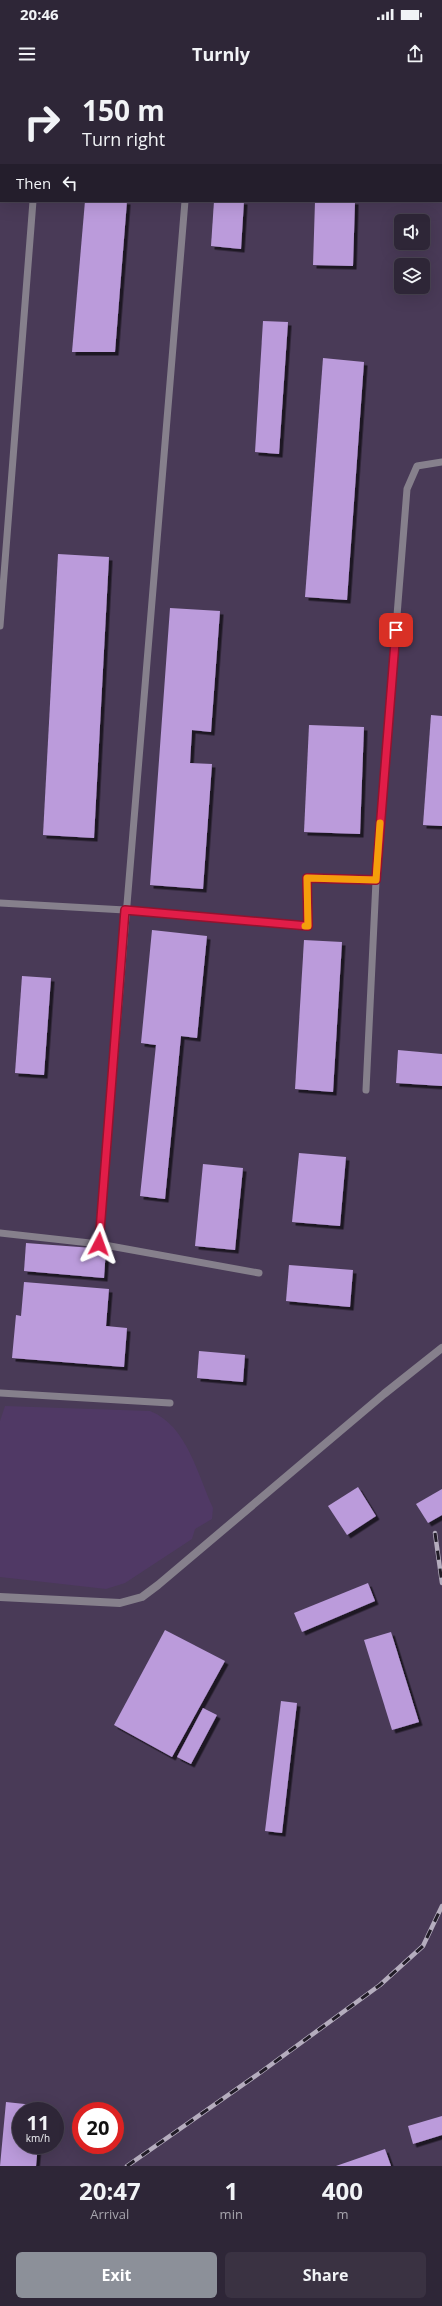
<!DOCTYPE html>
<style>
:root{--surface:#2e2637;--page:#3a3242;--text:#f1f3f6;--muted:#a7a5ad;--line:#494352;--accent:#8c9099}
body{margin:0;font-family:"Open Sans",sans-serif;background:var(--page);color:var(--text);height:100vh;display:flex;flex-direction:column;font-size:15px;white-space:nowrap}
*{box-sizing:border-box;margin:0}
p{font-size:13px;color:var(--muted)}
.icon{flex:none;width:22px;height:22px;fill:none;stroke:currentColor;stroke-width:2;stroke-linecap:round;stroke-linejoin:round}
.map{position:relative;height:2086px;overflow:hidden}
.side{display:flex;flex-direction:column;background:var(--surface);flex:1}
.side>*{flex:none}
.hud{position:absolute;left:0px;top:0px;width:442px;height:122px;box-shadow:0 4px 16px #0002,0 0 0 1px var(--line);background:#2e2637;color:var(--text);overflow:hidden}
.controls{position:absolute;left:394px;top:134px;display:grid;gap:8px}
.controls a{display:grid;place-items:center;width:36px;height:36px;border-radius:6px;background:var(--surface);box-shadow:0 4px 16px #0002,0 0 0 1px var(--line);font-size:20px}
.speed{position:absolute;left:12px;top:2022px;display:flex;gap:8px;font-size:20px;font-weight:700;text-align:center}
.speed>*{display:grid;place-content:center;width:52px;height:52px;border-radius:50%;background:var(--surface);box-shadow:0 4px 16px #0002,0 0 0 1px var(--line);line-height:1}
.speed small{font-size:10px;font-weight:400}
.speed .limit{border:6px solid #d22;background:#fff;color:#111}
.pin{position:absolute;display:grid;place-items:center;width:34px;height:34px;color:#fff;margin:-17px;border-radius:8px;box-shadow:0 2px 6px #0006}
.me{position:absolute;width:44px;margin:-22px;rotate:4deg;stroke-linejoin:round;filter:drop-shadow(0 0 3px #0008)}
.turn{display:flex;align-items:center;gap:14px;height:84px;padding:0 16px;font-size:18px}
.turn .icon{width:52px;height:52px;stroke-width:2.5}
.turn b{display:block;font-size:28px;line-height:34px}
.then{display:flex;align-items:center;height:38px;padding:0 16px;background:#0003;gap:8px;font-size:15px}
.eta{display:flex;justify-content:space-evenly;align-items:center;height:68px;text-align:center}
.eta b{font-size:24px;font-weight:700;line-height:28px}
.cta{display:flex;gap:8px;margin-top:auto;padding:8px 16px}
.cta a{flex:1;height:46px;border-radius:6px;background:var(--accent);color:#fff;font-size:16px;font-weight:700;line-height:46px;text-align:center}
.cta a+a{background:var(--page);color:var(--text)}
.status{display:flex;justify-content:space-between;align-items:center;height:28px;padding:0 20px;background:var(--surface);direction:ltr}
.status svg{height:11px;fill:currentColor}
header{display:flex;justify-content:space-between;align-items:center;height:52px;padding:0 16px;background:var(--surface);font-size:18px;font-weight:700}
.map>svg:first-child{display:block}
</style>
<div class="status"><b>20:46</b><svg viewBox="0 0 49 12"><path d="M0 12V9h3v3zM5 12V6h3v6zM10 12V3h3v9zM15 12V0h3v12zM26 1h20v11H26zM47 4h2v5h-2z"/></svg></div>
<header><svg class="icon" aria-label="menu" viewBox="0 0 24 24"><path d="M4 6h16M4 12h16M4 18h16"/></svg>Turnly<svg class="icon" aria-label="share" viewBox="0 0 24 24"><path d="M12 15V3M7 8l5-5 5 5M5 13v7h14v-7"/></svg></header>
<div class="map">
<svg width="442" height="2086" viewBox="0 0 442 2086">
<defs>
<filter id="shadow"><feDropShadow dx="3.5" dy="3.5" stdDeviation="0" flood-color="#0009"/></filter>
</defs>
<rect width="100%" height="100%" fill="#3d3249"/>
<path fill="#493a57" fill-rule="evenodd" d="M0,0H442V2086H0ZM1,1H441V121H1ZM401,141H423V163H401ZM401,185H423V207H401ZM21,2031H55V2065H21ZM81,2031H115V2065H81Z"/>
<path fill="#503965" d="M5,1326L150,1331C187,1345 198,1396 213,1428L212,1439L195,1449L192,1459L125,1503L106,1509L0,1497V1341Z"/>
<g fill="#bb9bdb" filter="url(#shadow)">
<polygon points="85,121 127,121 115,272 72,272"/>
<polygon points="214,121 244,121 241,169 211,166"/>
<polygon points="315,121 355,121 353,186 313,185"/>
<polygon points="263,241 288,242 279,374 255,372"/>
<polygon points="323,278 364,282 347,520 305,517"/>
<polygon points="58,474 109,477 94,758 43,755"/>
<polygon points="170,528 220,531 211,652 192,650 190,683 212,684 203,809 150,805"/>
<polygon points="431,635 442,636 442,746 423,745"/>
<polygon points="309,645 364,647 360,754 304,752"/>
<polygon points="152,850 207,856 197,958 181,956 165,1119 140,1116 156,965 141,963"/>
<polygon points="304,860 342,862 333,1012 295,1009"/>
<polygon points="22,896 51,898 44,995 15,993"/>
<polygon points="398,970 442,974 442,1006 396,1003"/>
<polygon points="299,1073 346,1077 340,1146 292,1142"/>
<polygon points="203,1084 243,1088 235,1170 195,1166"/>
<polygon points="26,1163 106,1169 104,1198 24,1191"/>
<polygon points="289,1185 353,1190 350,1227 286,1221"/>
<polygon points="24,1202 109,1209 106,1246 127,1248 124,1287 12,1278 16,1235 21,1236"/>
<polygon points="199,1271 245,1275 243,1302 197,1298"/>
<polygon points="358,1407 376,1436 347,1455 328,1426"/>
<polygon points="442,1409 442,1435 428,1443 416,1424"/>
<polygon points="368,1503 375,1521 302,1552 294,1533"/>
<polygon points="165,1550 225,1581 172,1677 114,1645"/>
<polygon points="391,1552 419,1642 392,1650 364,1560"/>
<polygon points="281,1621 297,1623 282,1753 265,1751"/>
<polygon points="203,1628 217,1635 191,1684 177,1677"/>
<polygon points="6,2022 43,2026 43,2031 21,2031 21,2065 38,2065 36,2086 0,2086"/>
<polygon points="442,2036 442,2055 413,2064 408,2046"/>
<polygon points="385,2069 391,2086 336,2086"/>
</g>
<g fill="none" stroke-linecap="round" stroke-linejoin="round">
<g stroke="#86808c" stroke-width="7">
<polyline points="43,1 43,0"/>
<polyline points="195,1 195,0"/>
<polyline points="0,546 33,121"/>
<polyline points="0,823 125,830 308,846 307,798 376,801 407,409 417,386 442,382"/>
<polyline points="366,1010 376,801"/>
<polyline points="0,1153 99,1164 185,121"/>
<polyline points="99,1164 259,1193"/>
<polyline points="0,1313 170,1323"/>
</g>
<polyline stroke="#86808c" stroke-width="8" points="0,1517 120,1523 142,1517 158,1505 384,1314 442,1268"/>
<defs>
<g id="rail">
<polyline points="435,1453 442,1503"/>
<polyline points="127,2086 261,1992 380,1905 423,1866 442,1826"/>
</g>
</defs>
<use href="#rail" stroke="#b5adbe" stroke-width="4.5"/>
<use href="#rail" stroke="#211c27" stroke-width="3" stroke-dasharray="9" stroke-linecap="butt"/>
</g>
<g fill="none" stroke-linecap="round" stroke-linejoin="round">
<defs>
<polyline id="route" points="99,1164 125,830 308,846 307,798 376,800 396,550"/>
</defs>
<use href="#route" stroke="#92132f" stroke-width="10"/>
<use href="#route" stroke="#e11d48" stroke-width="7"/>
<polyline stroke="#f59e0b" stroke-width="7" points="305,846 308,846 307,798 376,800 380,743"/>
</g>
</svg>
<div class="controls">
<a><svg class="icon" aria-label="sound" viewBox="0 0 24 24"><path d="M4 9h4l5-4v14l-5-4H4zM17 9q2 3 0 6"/></svg></a>
<a><svg class="icon" aria-label="layers" viewBox="0 0 24 24"><path d="M12 4l9 5-9 5-9-5zM3 14l9 5 9-5"/></svg></a>
</div>
<div class="speed"><div>11<small>km/h</small></div><div class="limit">20</div></div>
<div class="pin" style="left:396px;top:550px;background:#d93025"><svg class="icon" aria-label="arrive" viewBox="0 0 24 24"><path d="M6 21V4h12l-3 4 3 4H6"/></svg></div>
<svg class="me" style="left:99px;top:1164px" viewBox="-20 -20 40 40"><path d="M0-17L14 15 0 8-14 15z" fill="#e11d48" stroke="#fff" stroke-width="4"/></svg>
<div class="hud">
<div class="turn"><svg class="icon" aria-label="right" viewBox="0 0 24 24"><path d="M7 20v-9h11M14 6l5 5-5 5"/></svg><div><b>150 m</b>Turn right</div></div>
<div class="then">Then<svg class="icon" aria-label="left" viewBox="0 0 24 24"><path d="M17 20v-9H6M10 6l-5 5 5 5"/></svg></div>
</div>
</div>
<section class="side">
<div class="eta">
<div><b>20:47</b><p>Arrival</p></div>
<div><b>1</b><p>min</p></div>
<div><b>400</b><p>m</p></div>
</div>
<div class="cta"><a>Exit</a><a>Share</a></div>
</section>
